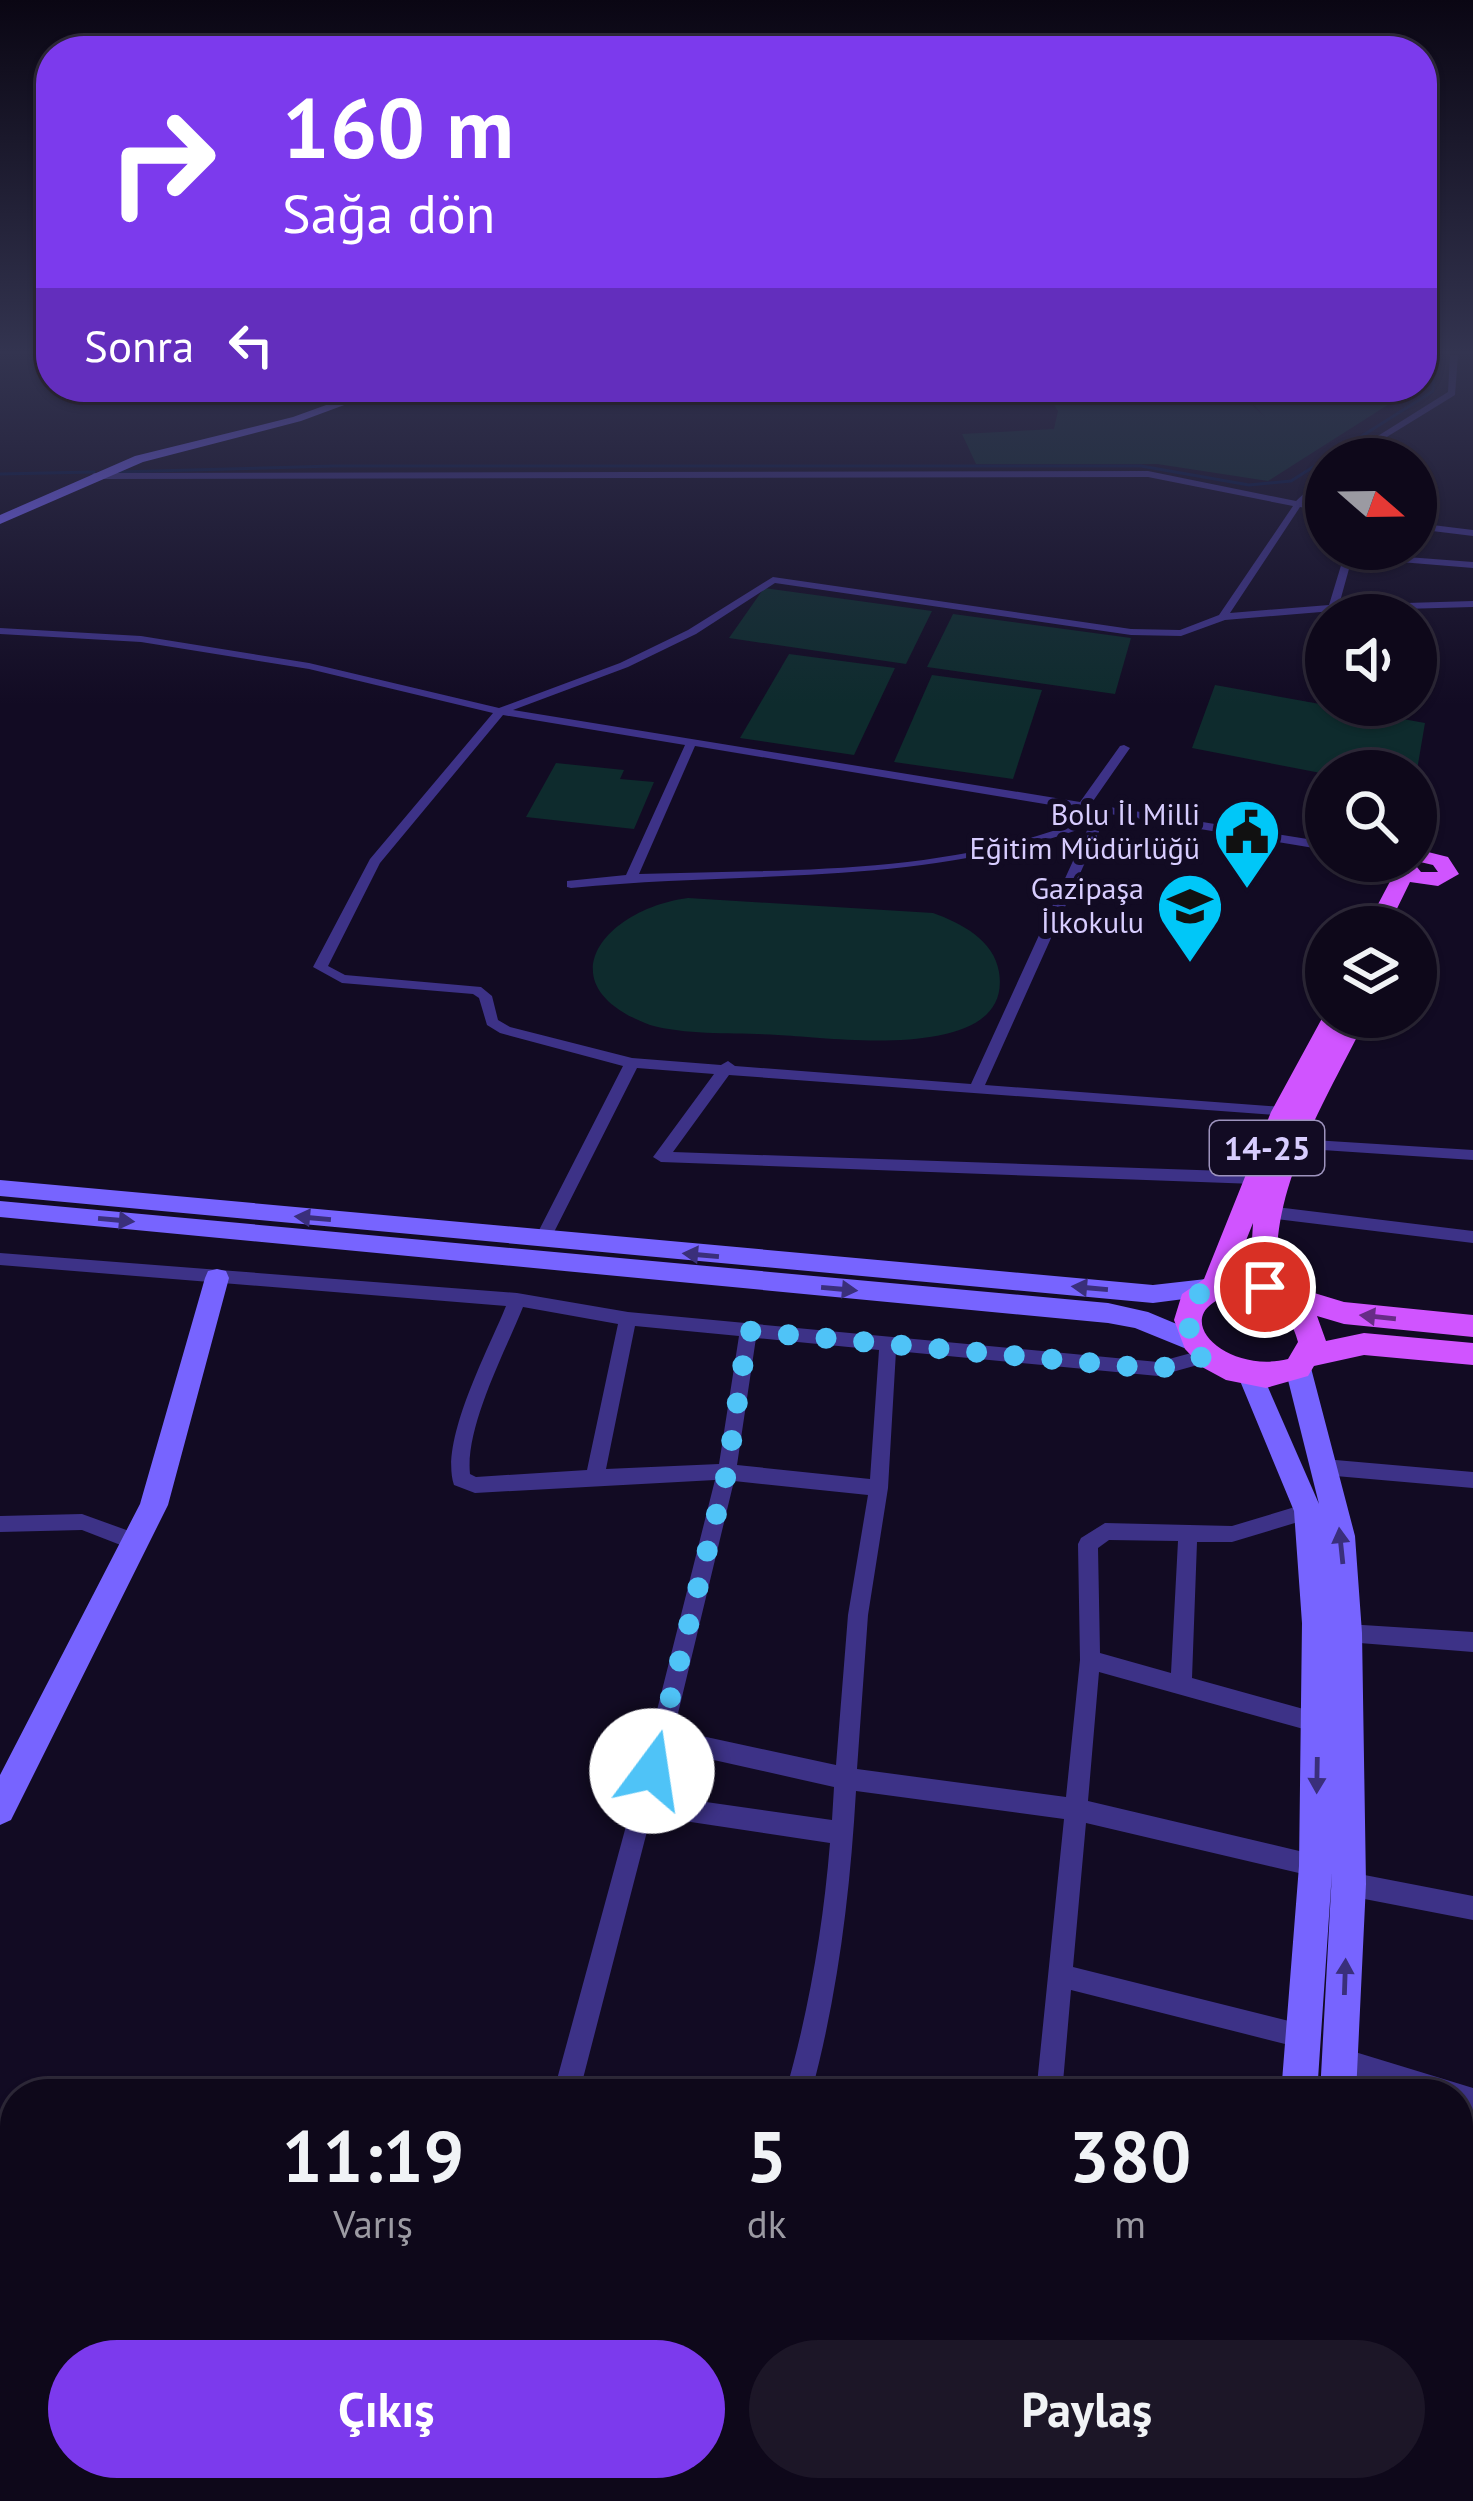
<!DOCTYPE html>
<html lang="tr">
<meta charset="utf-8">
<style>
:root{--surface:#0e081a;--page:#1c1627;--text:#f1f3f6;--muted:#9b9aa2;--line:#2e2939;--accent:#7c3aed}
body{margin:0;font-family:"PT Sans",sans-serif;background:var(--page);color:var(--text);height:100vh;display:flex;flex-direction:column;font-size:45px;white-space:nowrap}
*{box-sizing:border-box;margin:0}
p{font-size:39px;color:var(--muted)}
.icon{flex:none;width:66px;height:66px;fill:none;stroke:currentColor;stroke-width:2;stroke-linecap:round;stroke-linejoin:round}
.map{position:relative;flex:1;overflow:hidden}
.side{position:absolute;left:0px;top:2079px;width:1473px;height:423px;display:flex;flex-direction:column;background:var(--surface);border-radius:48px 48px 0 0;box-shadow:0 3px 9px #0004,0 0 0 3px var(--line)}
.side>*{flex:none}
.guide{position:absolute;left:36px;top:36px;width:1401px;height:366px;border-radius:48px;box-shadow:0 3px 9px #0004,0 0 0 3px var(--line);background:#7c3aed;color:#fff;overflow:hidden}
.needle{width:78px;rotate:110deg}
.controls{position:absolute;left:1305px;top:438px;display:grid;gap:24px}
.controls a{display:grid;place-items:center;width:132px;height:132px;border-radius:50%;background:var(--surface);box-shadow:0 3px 9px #0004,0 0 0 3px var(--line);font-size:60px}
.pin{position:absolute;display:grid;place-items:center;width:102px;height:102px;color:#fff;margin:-51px;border:6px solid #fff;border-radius:50%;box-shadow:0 3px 12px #0007}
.me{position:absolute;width:132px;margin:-66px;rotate:14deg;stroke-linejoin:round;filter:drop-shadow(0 0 9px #0008)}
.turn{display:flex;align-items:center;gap:42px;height:252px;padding:0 48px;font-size:54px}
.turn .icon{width:156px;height:156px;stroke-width:2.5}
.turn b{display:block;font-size:84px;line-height:102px}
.then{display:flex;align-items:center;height:114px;padding:0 48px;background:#0003;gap:24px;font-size:45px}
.eta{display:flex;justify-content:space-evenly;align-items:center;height:204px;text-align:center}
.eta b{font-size:72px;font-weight:700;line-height:84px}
.button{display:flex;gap:24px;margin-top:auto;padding:24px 48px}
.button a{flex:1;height:138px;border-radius:72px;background:var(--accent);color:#fff;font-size:48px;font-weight:700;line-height:138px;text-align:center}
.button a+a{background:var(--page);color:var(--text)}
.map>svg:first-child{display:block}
</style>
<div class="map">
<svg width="1473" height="2501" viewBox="0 0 1473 2501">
<rect width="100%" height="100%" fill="#120b23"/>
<g fill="#0e2b2d">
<polygon points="1085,387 1233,387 1265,417 1237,387 1416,387 1268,481 1157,464 976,464 962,434 1054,429 1058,411 1046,391"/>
<polygon points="764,588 932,611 906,664 729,638"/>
<polygon points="953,614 1131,638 1115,694 927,667"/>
<polygon points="789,654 895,668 854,755 740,738"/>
<polygon points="932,675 1042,690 1013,779 894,762"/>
<polygon points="1215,685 1425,723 1416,776 1416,771 1326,774 1192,748"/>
<polygon points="556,763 624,770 620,779 654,782 634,829 526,817"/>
<path d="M688,898L933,913C961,923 994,940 999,972C1014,1065 827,1037 778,1035C737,1032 690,1036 650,1025C543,985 604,909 688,898Z"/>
</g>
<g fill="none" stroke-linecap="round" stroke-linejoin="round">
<g stroke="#051543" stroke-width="3">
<polyline points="117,472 333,466 1141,466 1249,485 1291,481 1433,391 1434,355"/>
<polyline points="0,474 94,472"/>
</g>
<g fill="#3d3287" fill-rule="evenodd">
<polygon points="1450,355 1458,355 1455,395 1351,459 1341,459 1448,392"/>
<path d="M1148,471L1296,501L1326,473V481L1304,503L1326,506V512L1300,507L1230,613L1329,605L1346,549H1354V553L1473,562V568L1352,558L1339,605L1473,601V607L1333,611L1225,620L1181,636L1131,635L775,583L696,634L628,667L513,710L1080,802L1120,746L1124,745L1130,748L1091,804L1326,842V850L1086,810L1081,813L1075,809L695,746L639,874C790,869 953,876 1095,815H1103L1105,818L985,1085L1283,1107L1288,1108L1291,1112L1288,1116L729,1075L673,1152L1255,1172L1263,1178L1255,1184L661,1162L653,1157L656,1153L714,1074L637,1068L548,1244H536L534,1240L623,1066L500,1033L487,1025L479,998L473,994L342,983L313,967L370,859L493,713L309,669L141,642L0,634V628L141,636L309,663L499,708L620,663L688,630L773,577L1131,629L1180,630L1219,615L1293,506L1148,477L94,479L90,476L94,473ZM503,715L685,745L626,875L567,881V887L571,888C750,870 915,888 1089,826L971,1084L735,1066L728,1061L721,1065L632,1058L510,1027L498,1020L492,996L481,987L345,975L328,966L380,863Z"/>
<polygon points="1416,523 1473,530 1473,536 1416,529"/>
<polygon points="1297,1139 1473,1150 1473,1160 1292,1148 1289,1144 1292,1140"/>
<polygon points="1268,1206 1473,1231 1473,1243 1268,1218 1260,1212"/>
<path d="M0,1253L517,1293L628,1312L1158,1362L1206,1349L1212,1351L1215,1356L1212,1361L1158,1376L896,1351L888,1488L868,1615L857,1769L1066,1797L1080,1660L1078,1544L1081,1538L1105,1523L1232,1526L1308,1503L1315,1505L1318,1511L1315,1517L1308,1519L1232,1542H1197L1192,1678L1318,1713L1326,1716L1329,1723L1326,1730L1318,1733L1099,1672L1088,1801L1316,1855L1324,1858L1327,1866L1324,1874L1316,1877L1086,1823L1073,1967L1305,2025L1314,2028L1317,2037L1314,2046L1305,2049L1071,1990L1062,2094H1036L1064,1819L856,1791C850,1894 838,1994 811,2094H785C809,2011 823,1928 830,1843L651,1816L579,2094H553L650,1738L715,1480L475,1493L454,1485C439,1441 489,1349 506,1306L0,1265ZM523,1307L618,1324L587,1470L476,1477L470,1474C465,1427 505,1352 523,1307ZM635,1326L739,1336L719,1464L606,1469ZM756,1338L879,1350L870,1479L737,1465ZM734,1481L868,1495L848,1615L836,1765L674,1730ZM1109,1540L1178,1541L1171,1673L1100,1653L1098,1548ZM669,1750L834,1787L832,1820L657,1795Z"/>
<polygon points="1324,1459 1473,1472 1473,1488 1324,1475 1317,1473 1315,1467 1317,1461"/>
<polygon points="82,1514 143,1536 146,1542 143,1548 136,1551 82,1530 0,1532 0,1516"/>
<polygon points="1347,1624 1473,1632 1473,1652 1347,1642 1340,1640 1337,1633 1340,1626"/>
<polygon points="1349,1872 1473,1896 1473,1920 1349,1896 1341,1892 1337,1884 1341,1876"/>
<polygon points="1342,2048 1473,2088 1473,2114 1458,2110 1458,2094 1410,2094 1333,2069 1330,2060 1333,2051"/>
<polygon points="1458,2227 1473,2233 1473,2259 1458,2253"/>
<polygon points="647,2487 677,2487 673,2501 643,2501"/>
<polygon points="1036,2487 1082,2487 1089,2491 1094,2501 1048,2501 1041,2497"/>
<polygon points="1402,2487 1450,2487 1457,2491 1462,2501 1414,2501 1407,2497"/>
</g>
<g fill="#7764ff" fill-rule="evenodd">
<polygon points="376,387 393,387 301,421 143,462 0,524 0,515 135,456 293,417"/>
<polygon points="0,1180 1153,1285 1206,1279 1215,1281 1218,1288 1215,1295 1153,1303 0,1196"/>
<polygon points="0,1201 1108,1303 1148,1312 1203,1335 1207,1342 1203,1349 1194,1352 1135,1328 1108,1323 0,1217"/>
<polygon points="217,1269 226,1271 229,1278 168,1505 11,1820 0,1825 0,1775 140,1504 205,1278 208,1271"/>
<polygon points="1298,1358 1307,1361 1311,1368 1355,1536 1362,1633 1366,1884 1356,2094 1320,2094 1332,1872 1317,2094 1281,2094 1299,1866 1302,1623 1294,1511 1238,1376 1242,1369 1251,1366 1260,1369 1319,1504 1285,1368 1289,1361"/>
<polygon points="1215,2487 1257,2487 1254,2501 1212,2501"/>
<polygon points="1264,2487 1306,2487 1303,2501 1261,2501"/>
</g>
<g fill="#d054ff" fill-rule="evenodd">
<polygon points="1416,849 1448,857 1459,874 1438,886 1410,882 1388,927 1366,927 1395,872 1392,861 1412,861 1421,872 1438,872 1433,865 1416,861"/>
<path d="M1326,1011V1017H1343L1302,1098L1343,1017H1367C1327,1099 1268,1188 1278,1282L1344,1302L1473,1315V1337L1344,1324L1317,1316L1326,1341L1364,1333L1473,1343V1365L1364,1355L1314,1366L1308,1376L1266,1388L1226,1380L1202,1367L1185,1349L1174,1320L1182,1294L1204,1279L1271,1112ZM1253,1223L1250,1273H1233ZM1244,1292C1271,1301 1291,1313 1298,1342L1288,1359C1221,1376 1157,1307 1244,1292Z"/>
</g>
</g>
<defs><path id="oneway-solid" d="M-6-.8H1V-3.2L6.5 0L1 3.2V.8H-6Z" transform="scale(3)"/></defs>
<g fill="#3a2f7b">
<use href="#oneway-solid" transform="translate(313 1218) rotate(-175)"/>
<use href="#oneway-solid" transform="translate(116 1220) rotate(5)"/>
<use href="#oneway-solid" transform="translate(701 1255) rotate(-175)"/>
<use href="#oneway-solid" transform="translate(1090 1288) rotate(-175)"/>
<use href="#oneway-solid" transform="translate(839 1289) rotate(5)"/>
<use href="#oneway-solid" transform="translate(1341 1546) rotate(-96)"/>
<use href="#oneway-solid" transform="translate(1317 1775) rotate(91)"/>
<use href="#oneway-solid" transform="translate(1345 1977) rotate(-88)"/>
</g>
<use fill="#672c86" href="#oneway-solid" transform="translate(1378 1317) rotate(-174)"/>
<linearGradient id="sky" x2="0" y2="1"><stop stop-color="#0a0613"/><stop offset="0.5" stop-color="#333450"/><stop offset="1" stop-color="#333450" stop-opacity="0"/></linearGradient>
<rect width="1473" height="705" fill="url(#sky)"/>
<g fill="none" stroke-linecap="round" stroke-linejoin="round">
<path stroke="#4fc3f7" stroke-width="21" stroke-dasharray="0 37.8" d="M652,1771L727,1472L748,1331L1158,1369L1206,1356C1185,1332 1179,1309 1206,1288L1244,1282L1265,1287"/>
</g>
<defs>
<symbol id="civic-pin" viewBox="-11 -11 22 30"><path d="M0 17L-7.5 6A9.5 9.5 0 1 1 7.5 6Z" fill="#00c7f8" stroke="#120b23"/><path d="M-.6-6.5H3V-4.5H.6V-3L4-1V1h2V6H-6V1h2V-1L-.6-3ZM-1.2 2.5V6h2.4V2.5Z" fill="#111"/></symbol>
<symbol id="school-pin" viewBox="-11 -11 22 30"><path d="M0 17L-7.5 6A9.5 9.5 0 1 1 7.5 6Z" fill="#00c7f8" stroke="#120b23"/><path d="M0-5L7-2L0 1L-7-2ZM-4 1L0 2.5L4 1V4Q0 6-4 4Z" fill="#111"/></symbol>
</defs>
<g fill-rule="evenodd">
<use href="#civic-pin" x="1209" y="794" width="76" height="104"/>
<use href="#school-pin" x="1152" y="868" width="76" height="104"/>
</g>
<g text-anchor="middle" stroke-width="12" stroke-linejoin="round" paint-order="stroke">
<g font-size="30" fill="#d8cdff" stroke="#120b23" text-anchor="end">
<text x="1200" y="825">Bolu İl Milli<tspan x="1200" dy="34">Eğitim Müdürlüğü</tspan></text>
<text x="1144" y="899">Gazipaşa<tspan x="1144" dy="34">İlkokulu</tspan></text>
</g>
<rect fill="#120b23" stroke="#9d93bd" stroke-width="3" x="1210" y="1121" width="114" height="54" rx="9"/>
<g font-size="33" font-weight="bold" fill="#d8cdff">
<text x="1267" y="1160">14-25</text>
</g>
</g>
</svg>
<div class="controls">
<a><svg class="needle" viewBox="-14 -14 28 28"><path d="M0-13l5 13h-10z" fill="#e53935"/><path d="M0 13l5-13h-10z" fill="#9b9aa2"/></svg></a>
<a><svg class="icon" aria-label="sound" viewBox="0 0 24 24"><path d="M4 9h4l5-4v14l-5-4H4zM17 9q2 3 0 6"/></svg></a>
<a><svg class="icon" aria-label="search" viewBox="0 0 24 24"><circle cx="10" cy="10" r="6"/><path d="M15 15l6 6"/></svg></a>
<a><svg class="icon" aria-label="layers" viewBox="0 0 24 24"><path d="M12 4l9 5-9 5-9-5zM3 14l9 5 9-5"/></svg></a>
</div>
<div class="pin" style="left:1265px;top:1287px;background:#d93025"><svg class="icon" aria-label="arrive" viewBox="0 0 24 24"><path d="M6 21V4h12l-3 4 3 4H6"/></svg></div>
<svg class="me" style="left:652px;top:1771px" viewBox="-20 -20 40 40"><circle r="19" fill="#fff"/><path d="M0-13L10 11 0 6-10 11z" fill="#4fc3f7"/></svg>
<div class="guide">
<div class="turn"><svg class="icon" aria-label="right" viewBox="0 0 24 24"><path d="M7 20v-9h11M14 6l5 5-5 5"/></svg><div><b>160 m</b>Sağa dön</div></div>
<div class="then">Sonra<svg class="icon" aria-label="left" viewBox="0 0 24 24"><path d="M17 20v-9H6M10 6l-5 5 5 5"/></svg></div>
</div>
<section class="side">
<div class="eta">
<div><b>11:19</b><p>Varış</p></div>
<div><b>5</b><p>dk</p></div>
<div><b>380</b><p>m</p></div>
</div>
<div class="button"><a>Çıkış</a><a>Paylaş</a></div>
</section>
</div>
